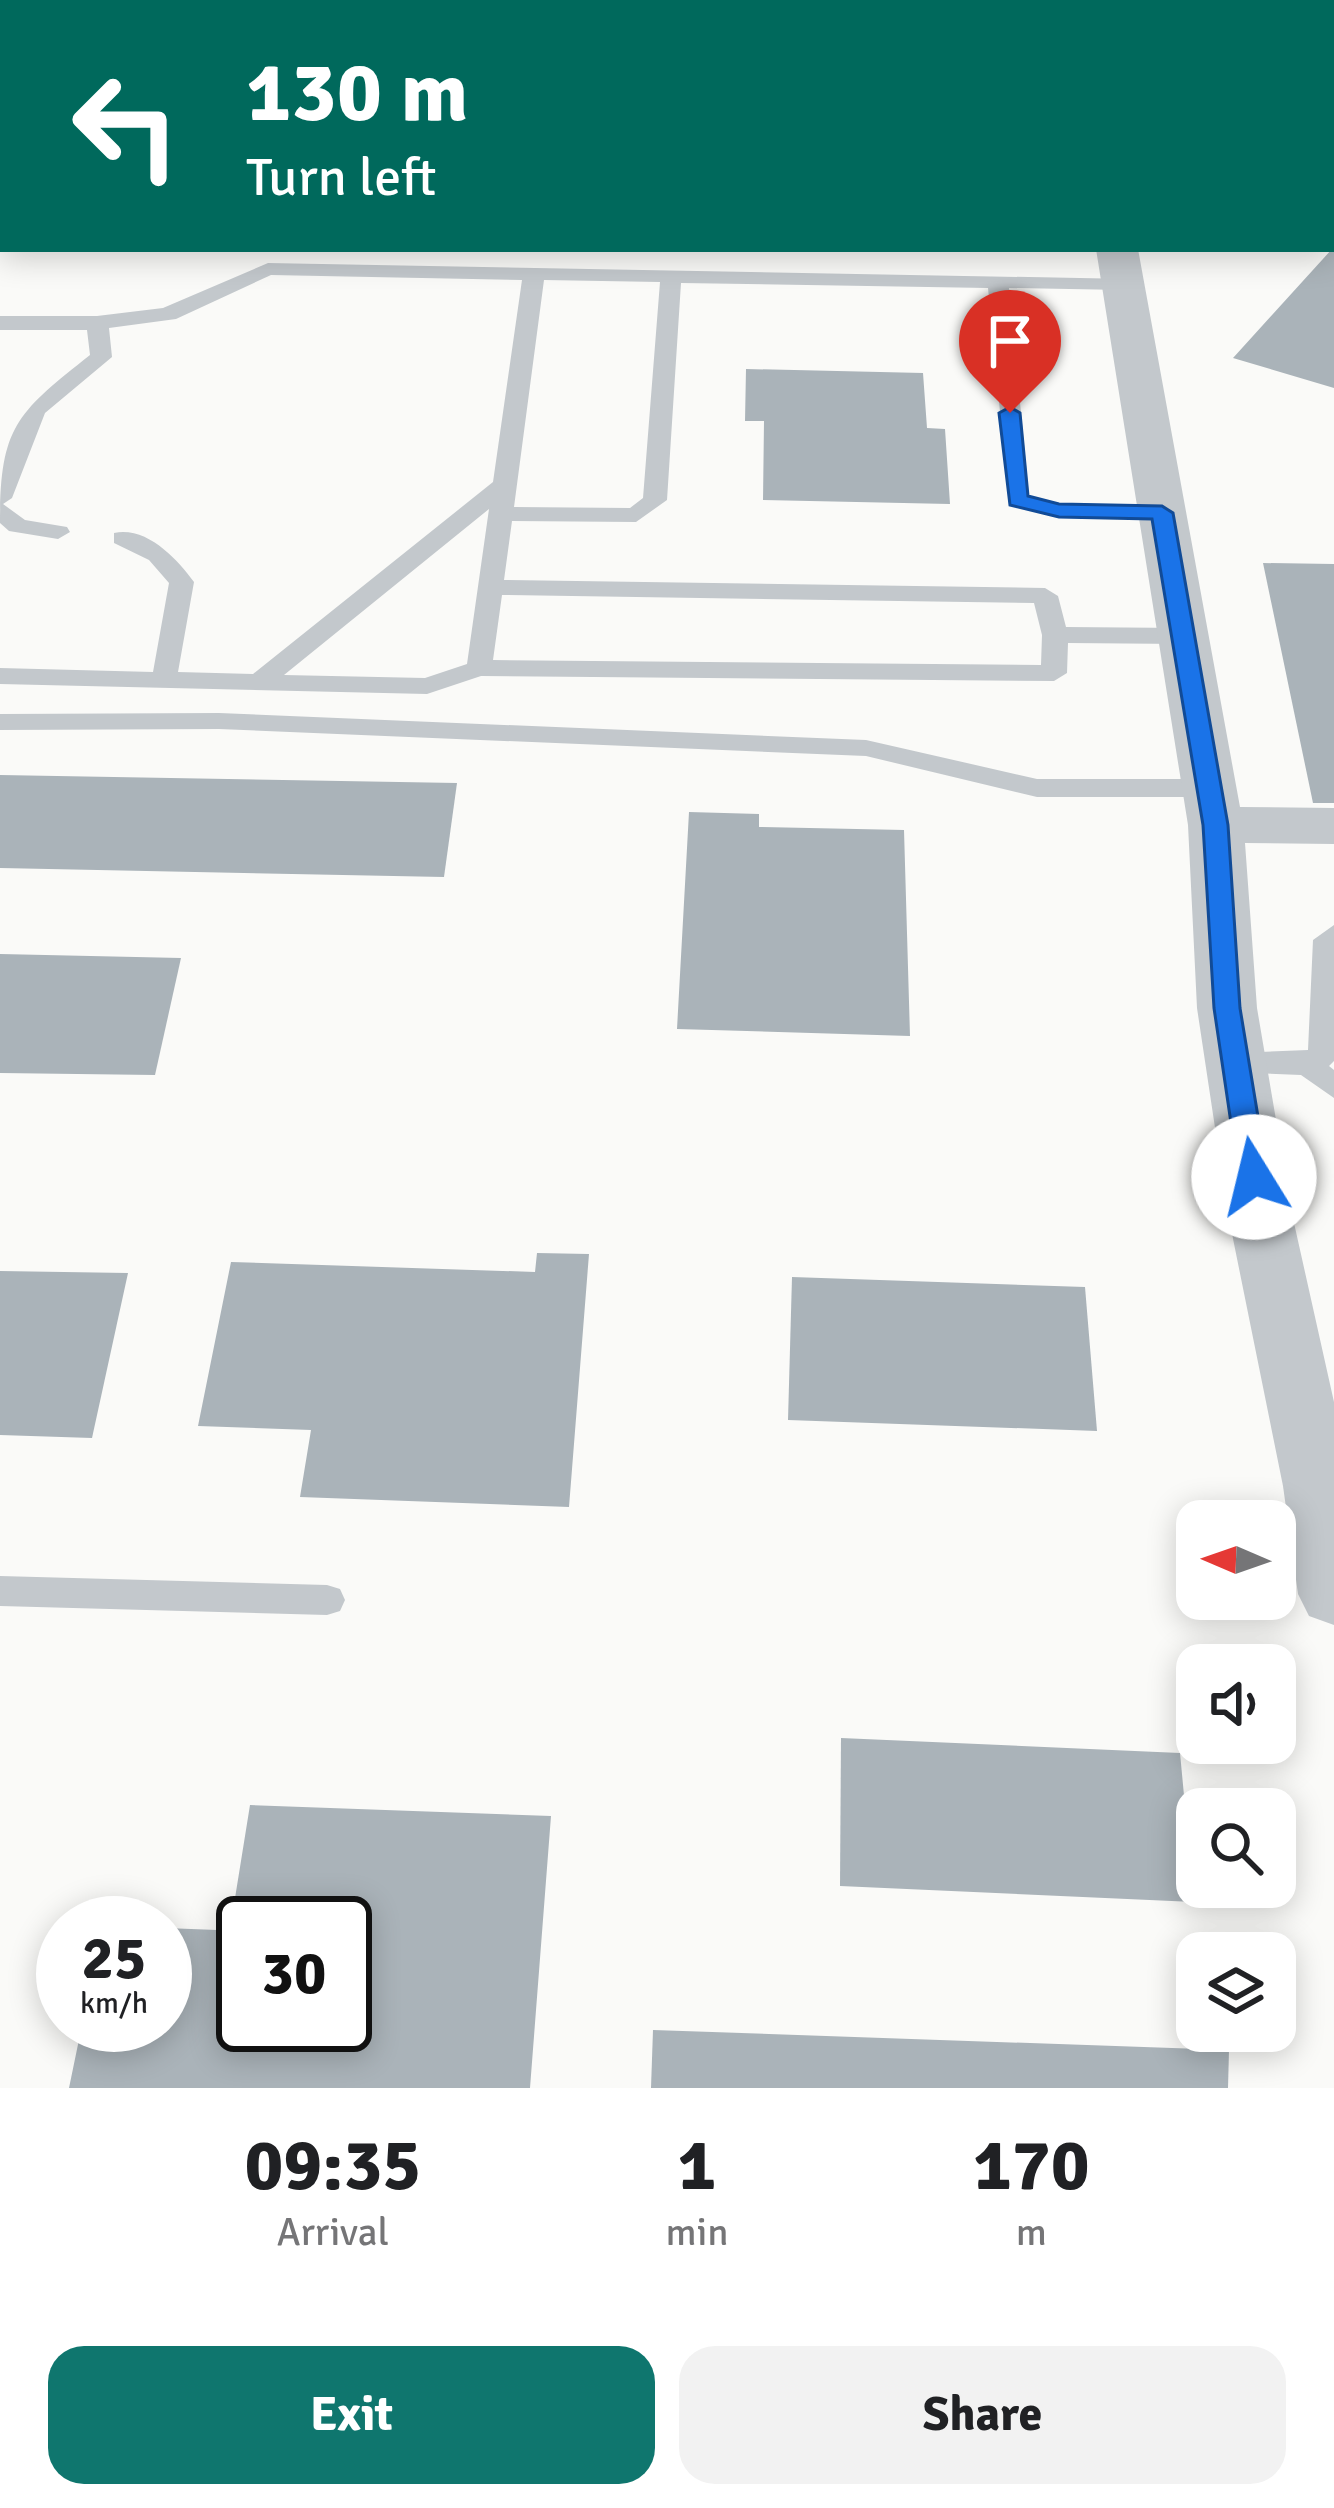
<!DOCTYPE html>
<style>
:root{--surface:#fff;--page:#f2f2f2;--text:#202124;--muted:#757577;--accent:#0f766e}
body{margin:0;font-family:Signika,sans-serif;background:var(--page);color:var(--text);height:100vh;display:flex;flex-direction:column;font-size:45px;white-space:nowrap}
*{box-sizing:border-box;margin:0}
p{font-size:39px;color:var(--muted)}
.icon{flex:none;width:66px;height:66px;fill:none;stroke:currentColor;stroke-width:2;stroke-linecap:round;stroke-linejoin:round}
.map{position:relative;height:2088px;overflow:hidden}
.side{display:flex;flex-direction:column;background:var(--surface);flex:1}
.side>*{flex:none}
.hud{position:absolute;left:0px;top:0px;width:1335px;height:252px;box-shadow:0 6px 30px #0003;background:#00695c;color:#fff;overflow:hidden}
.needle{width:78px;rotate:272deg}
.controls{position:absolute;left:1176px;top:1500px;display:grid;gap:24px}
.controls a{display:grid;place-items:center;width:120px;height:120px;border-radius:24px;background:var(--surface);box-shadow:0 6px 30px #0003;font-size:60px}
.speed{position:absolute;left:36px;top:1896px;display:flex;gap:24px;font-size:60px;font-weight:700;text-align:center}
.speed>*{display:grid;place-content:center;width:156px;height:156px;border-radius:50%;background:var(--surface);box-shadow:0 6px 30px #0003;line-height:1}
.speed small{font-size:30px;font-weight:400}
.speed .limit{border:6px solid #111;border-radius:18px;background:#fff;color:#111}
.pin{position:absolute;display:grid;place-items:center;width:102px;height:102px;color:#fff;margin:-123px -51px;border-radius:50% 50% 50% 0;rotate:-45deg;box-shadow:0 0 12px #0007}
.pin .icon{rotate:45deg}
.me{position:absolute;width:132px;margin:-66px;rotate:351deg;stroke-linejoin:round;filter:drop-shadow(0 0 9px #0008)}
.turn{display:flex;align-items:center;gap:42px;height:252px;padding:0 48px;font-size:54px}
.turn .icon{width:156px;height:156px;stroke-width:2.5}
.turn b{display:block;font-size:84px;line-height:102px}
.eta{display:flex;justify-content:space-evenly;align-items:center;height:204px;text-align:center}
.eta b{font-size:72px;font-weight:700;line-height:84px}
.cta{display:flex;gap:24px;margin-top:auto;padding:24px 48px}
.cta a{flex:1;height:138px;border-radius:36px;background:var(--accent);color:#fff;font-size:48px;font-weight:700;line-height:138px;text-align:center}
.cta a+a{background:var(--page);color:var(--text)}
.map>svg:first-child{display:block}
</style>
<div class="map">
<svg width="1334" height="2088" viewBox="0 0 1334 2088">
<rect width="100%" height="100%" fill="#fafaf8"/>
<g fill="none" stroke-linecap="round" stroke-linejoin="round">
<g fill="#bbc7cb" fill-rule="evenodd">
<polygon points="9,0 45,0 7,3"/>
<polygon points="3,43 3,70 0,71 0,44"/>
</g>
</g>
<g fill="#aab3b9">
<polygon points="1334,240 1334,388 1233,358 1332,249"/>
<polygon points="746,369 923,373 927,428 945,429 950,504 763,500 764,421 745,421"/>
<polygon points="1263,563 1334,564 1334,803 1313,803"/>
<polygon points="0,775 457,783 444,877 0,868"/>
<polygon points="689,812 759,814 759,827 904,830 910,1036 677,1029"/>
<polygon points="0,954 181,958 155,1075 0,1073"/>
<polygon points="537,1253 589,1254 569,1507 300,1497 311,1430 198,1426 231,1262 535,1272"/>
<polygon points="0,1271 128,1273 92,1438 0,1435"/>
<polygon points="792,1277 1085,1287 1097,1431 788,1420"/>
<polygon points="841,1738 1180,1753 1194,1902 840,1886"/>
<polygon points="250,1805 551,1816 530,2088 69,2088 82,2025 165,2025 165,1928 243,1931 243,2025 345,2025 345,1923 231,1923"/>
<polygon points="653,2030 1229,2050 1228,2088 651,2088"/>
</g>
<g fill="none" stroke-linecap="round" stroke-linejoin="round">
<defs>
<polygon id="primary" points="3,206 3,239 0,240 0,207"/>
</defs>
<use href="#primary" stroke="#b5babe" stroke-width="6"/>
<g fill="#c3c8cc" fill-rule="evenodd">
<rect x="476" y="0" width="18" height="3"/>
<rect x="666" y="0" width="18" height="3"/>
<path d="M268,263L1131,279V289L1123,290L1009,288L1029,496L1059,504L1162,506L1171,508V518H1059L1009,505L988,288L681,283L667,500L636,522L512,521L504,580L1045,588L1058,596L1066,627L1183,628L1196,636L1183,644L1068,643L1067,673L1054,681L481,676L427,694L0,684V668L153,672L169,583L149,560L114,543V533C147,526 177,559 194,582L178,672L253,674L493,482L522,280L271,275L176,319L109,328L112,357L45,413L12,498L3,504L25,520L67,527L70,532L58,539L9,531L0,523C0,426 17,413 90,355L87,330H0V316H97L163,308ZM544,280L660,282L643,498L630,508L514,507ZM489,509L467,664L425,678L284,675ZM502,595L1034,603L1042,635L1041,665L493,660Z"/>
<polygon points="219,713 866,740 1037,779 1210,779 1224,788 1210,797 1037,797 866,756 219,729 0,730 0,714"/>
<polygon points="1334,925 1334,1061 1329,1066 1334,1070 1334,1098 1301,1075 1225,1072 1221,1064 1236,1053 1308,1050 1313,940"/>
<polygon points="0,1576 327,1585 340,1589 345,1600 340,1611 327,1615 0,1606"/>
</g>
<g fill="#c3c8cc" fill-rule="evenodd">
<polygon points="1051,0 1087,0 1089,3 1051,3"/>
<rect x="1332" y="167" width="2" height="25"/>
<polygon points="1096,249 1138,249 1240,807 1334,808 1334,844 1245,843 1257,1008 1292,1214 1334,1402 1334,1625 1309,1616 1298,1594 1283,1486 1228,1214 1197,1008 1188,825"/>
</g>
<use href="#primary" fill="#fff" fill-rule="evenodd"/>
</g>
<polygon fill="#1a73e8" stroke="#114b97" stroke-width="3" points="1010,407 1020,413 1028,496 1059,504 1162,506 1173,513 1228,825 1240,1008 1268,1177 1264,1184 1254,1187 1239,1177 1214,1008 1203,825 1152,519 1059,517 1010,505 999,413"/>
</svg>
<div class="controls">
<a><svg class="needle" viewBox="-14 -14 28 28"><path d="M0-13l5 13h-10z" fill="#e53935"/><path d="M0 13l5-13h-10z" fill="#757577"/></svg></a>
<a><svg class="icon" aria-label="sound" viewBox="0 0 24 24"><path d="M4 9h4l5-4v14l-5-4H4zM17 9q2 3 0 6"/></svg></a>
<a><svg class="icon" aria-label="search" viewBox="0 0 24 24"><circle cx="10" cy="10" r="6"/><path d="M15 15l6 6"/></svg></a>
<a><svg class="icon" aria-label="layers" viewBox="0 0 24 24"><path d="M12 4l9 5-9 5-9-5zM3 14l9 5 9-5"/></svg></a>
</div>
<div class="speed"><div>25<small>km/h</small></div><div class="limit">30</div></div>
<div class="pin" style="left:1010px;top:413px;background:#d93025"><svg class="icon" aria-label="arrive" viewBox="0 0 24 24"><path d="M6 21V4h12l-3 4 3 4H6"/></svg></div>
<svg class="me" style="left:1254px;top:1177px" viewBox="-20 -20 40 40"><circle r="19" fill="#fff"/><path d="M0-13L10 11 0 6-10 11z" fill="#1a73e8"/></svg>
<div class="hud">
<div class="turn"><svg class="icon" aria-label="left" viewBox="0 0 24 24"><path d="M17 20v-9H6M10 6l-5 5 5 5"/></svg><div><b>130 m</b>Turn left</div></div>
</div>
</div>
<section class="side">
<div class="eta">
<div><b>09:35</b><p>Arrival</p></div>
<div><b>1</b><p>min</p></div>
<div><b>170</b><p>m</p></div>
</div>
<div class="cta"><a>Exit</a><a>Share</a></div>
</section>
